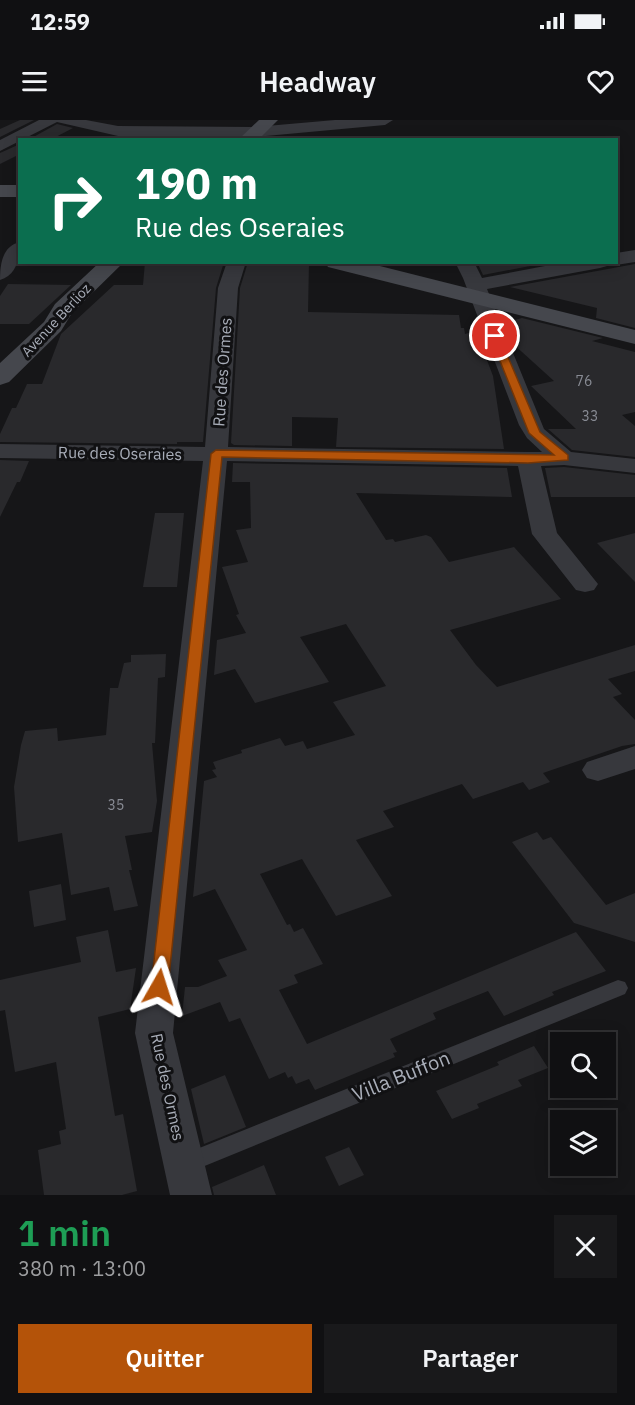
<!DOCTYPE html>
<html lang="fr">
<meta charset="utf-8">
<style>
:root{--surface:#101012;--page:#19191b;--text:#f1f3f6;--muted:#9c9d9f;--line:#303032;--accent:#b45309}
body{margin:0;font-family:"IBM Plex Sans",sans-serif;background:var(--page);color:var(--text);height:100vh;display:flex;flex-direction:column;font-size:22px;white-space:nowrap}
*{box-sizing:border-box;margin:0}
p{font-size:20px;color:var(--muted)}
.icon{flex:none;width:33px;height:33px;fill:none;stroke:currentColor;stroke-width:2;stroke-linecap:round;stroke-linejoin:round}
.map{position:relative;height:1075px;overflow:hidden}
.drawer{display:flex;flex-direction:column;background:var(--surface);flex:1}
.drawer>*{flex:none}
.top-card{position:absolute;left:18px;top:18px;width:600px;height:126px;border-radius:0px;box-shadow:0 3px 15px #0003,0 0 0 2px var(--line);background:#0b6e4f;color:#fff;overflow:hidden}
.controls{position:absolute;left:550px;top:912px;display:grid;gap:12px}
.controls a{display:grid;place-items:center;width:66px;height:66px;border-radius:0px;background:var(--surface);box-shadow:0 3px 15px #0003,0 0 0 2px var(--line);font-size:30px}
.pin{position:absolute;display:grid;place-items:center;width:51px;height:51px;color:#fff;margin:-26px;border:3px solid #fff;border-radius:50%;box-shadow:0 2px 6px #0007}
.me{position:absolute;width:66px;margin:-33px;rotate:6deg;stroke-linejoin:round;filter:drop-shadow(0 0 4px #0008)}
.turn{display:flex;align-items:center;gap:21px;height:126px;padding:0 18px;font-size:27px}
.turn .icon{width:78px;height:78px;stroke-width:2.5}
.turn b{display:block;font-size:42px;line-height:51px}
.round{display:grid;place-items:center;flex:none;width:63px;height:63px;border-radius:0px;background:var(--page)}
.headline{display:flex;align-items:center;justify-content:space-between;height:102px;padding:0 18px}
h1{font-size:36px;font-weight:600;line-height:45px;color:#1e9e55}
.primary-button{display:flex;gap:12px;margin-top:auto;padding:12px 18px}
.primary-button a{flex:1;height:69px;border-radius:0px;background:var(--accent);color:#fff;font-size:24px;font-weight:600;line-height:69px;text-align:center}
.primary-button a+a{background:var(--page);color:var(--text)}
.status{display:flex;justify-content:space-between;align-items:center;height:42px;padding:0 30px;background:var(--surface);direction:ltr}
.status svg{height:16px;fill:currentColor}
header{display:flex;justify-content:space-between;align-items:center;height:78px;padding:0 18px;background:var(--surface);font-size:27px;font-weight:600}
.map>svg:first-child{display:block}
</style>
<div class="status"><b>12:59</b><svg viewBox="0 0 49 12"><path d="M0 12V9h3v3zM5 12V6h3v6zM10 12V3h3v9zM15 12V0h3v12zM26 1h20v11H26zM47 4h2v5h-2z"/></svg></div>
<header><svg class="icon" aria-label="menu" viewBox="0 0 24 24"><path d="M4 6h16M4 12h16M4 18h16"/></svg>Headway<svg class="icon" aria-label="heart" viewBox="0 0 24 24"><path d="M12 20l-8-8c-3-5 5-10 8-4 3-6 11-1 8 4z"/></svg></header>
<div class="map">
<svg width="635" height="1075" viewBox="0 0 635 1075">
<rect width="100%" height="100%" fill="#161618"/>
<g fill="#29292c">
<polygon points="20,0 34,0 0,17 0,9"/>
<polygon points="57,4 73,8 50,20 28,20"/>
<polygon points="20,24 20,34 0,44 0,33"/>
<polygon points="145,142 224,142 216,168 203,322 177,322 177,324 0,322 0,314 12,288 16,288 27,264 42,264 61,214 114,165 143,165"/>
<polygon points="248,142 309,142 308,192 459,195 461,208 464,208 465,214 476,211 493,256 504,329 336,327 338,298 292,297 292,326 234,325 231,323 240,168"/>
<polygon points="477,142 551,142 483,155"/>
<polygon points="635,144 635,208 596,198 597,188 510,167"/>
<polygon points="8,164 71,165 29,204 0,204 0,176"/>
<polygon points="522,198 603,218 592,221 635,232 635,292 622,295 635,306 635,337 572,330 548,309 576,309 531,266 554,261 511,222 503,203"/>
<polygon points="0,340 29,341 20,362 17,362 0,397"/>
<polygon points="233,343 507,348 512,377 356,373 386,420 393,419 395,422 426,415 431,417 449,442 514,427 561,479 450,510 476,545 497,567 635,525 635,551 608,559 622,574 613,577 635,600 635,624 622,626 543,653 550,662 529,670 523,662 473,679 462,664 383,691 394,707 356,720 392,776 336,796 302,739 260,754 287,805 290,804 294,812 303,808 323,844 294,855 298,863 279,870 307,924 576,812 606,851 552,872 554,875 504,896 488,871 433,893 436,899 390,919 397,932 393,933 395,937 315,970 309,959 296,964 292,956 288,958 285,952 269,959 240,898 229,902 220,882 182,896 185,867 198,867 227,856 218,840 247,830 215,769 193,777 204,661 217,657 212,650 216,649 213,642 242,633 241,630 280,618 285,626 303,621 307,629 355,615 333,582 386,566 346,504 300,517 329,562 255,583 235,549 214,555 217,520 246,513 236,495 239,494 222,447 248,442 236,410 251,408 250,362 232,362"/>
<polygon points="564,347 635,355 635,377 551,377 545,348"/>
<polygon points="155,393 184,393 177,467 143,467"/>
<polygon points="635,413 635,462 597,423"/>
<polygon points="166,534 165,557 158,558 155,623 152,623 157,681 152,712 125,716 132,750 129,750 138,786 114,791 109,767 71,775 62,713 18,722 14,667 21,625 25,611 57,608 58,621 106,615 110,568 118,568 124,543 131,542 131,535"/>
<polygon points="537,712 543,720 551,717 606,785 635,773 635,822 574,803 512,722"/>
<polygon points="61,764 66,800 34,807 29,771"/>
<polygon points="108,810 116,852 136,848 130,889 98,897 115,996 123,994 137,1071 122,1075 44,1075 38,1030 61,1024 59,1011 66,1009 56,942 15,952 5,890 0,891 0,860 81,842 76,817"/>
<polygon points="534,926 548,948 518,960 522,966 477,984 479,988 452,999 436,971 499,945 497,942"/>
<polygon points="225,955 246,1007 204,1024 191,969"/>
<polygon points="349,1027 364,1055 339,1066 325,1037"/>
<polygon points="264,1045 276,1075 214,1075 212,1067"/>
</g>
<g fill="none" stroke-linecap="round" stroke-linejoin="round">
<polygon fill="#37383d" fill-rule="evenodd" points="618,860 625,862 628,868 625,874 185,1054 177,1051 174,1044 177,1037"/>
<g fill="#37383d" fill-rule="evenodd">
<polygon points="39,0 86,0 118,6 255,7 335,0 393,0 385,5 255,17 118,16 57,2 0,31 0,20"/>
<path d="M20,122C20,137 17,155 0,160C0,145 2,126 20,122Z"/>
<polygon points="635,130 635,142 616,145 609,142 616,142 616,133"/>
<polygon points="227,142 246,142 238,168 228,327 528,332 542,332 527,318 519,305 463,158 455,142 474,142 482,158 566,142 609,142 607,146 600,148 487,169 544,309 571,332 635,339 635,353 564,345 541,346 557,413 598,464 594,470 585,472 576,470 532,414 518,346 227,341 173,913 212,1075 170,1075 135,913 203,341 0,338 0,324 205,327 218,168"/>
<polygon points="635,626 635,649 598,661 587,658 582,650 587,642"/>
</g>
<g fill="#45474d" fill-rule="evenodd">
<polygon points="259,0 278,0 258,20 238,20"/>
<rect x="0" y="65" width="20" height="12"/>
<polygon points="100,142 124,142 72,193 61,211 9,262 0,265 0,243 44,202 55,184"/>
<polygon points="325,142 364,142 635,210 635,224 328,147"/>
</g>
</g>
<polygon fill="#b45309" stroke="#753606" stroke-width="1.5" points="495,213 499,216 540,312 568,335 568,340 528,343 222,337 168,867 165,873 159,875 153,873 151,867 211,334 216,330 554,335 529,313 490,216"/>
<g text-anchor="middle" stroke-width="6" stroke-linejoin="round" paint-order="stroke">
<g font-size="14" fill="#a8adb8" stroke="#111113">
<text transform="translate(56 200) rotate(-47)" y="5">Avenue Berlioz</text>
</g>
<g font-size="14" fill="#888b94">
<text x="584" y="266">76</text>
<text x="590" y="301">33</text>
<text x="116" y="690">35</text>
</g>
<g font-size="16" fill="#a8adb8" stroke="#111113">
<text transform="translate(222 252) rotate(-86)" y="6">Rue des Ormes</text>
<text transform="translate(120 333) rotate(1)" y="6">Rue des Oseraies</text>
<text transform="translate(168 967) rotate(78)" y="6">Rue des Ormes</text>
</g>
<g font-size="20" fill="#a8adb8" stroke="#111113">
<text transform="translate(401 956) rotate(-22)" y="7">Villa Buffon</text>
</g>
</g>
</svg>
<div class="controls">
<a><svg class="icon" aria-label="search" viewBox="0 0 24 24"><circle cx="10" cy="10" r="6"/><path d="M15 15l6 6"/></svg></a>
<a><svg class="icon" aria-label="layers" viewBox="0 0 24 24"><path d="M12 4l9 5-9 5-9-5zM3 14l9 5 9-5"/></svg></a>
</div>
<div class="pin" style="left:495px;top:216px;background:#d93025"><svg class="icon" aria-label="arrive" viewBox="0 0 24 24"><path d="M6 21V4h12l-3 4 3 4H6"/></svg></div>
<svg class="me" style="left:159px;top:867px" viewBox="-20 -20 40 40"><path d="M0-17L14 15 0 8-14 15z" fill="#b45309" stroke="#fff" stroke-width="4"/></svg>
<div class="top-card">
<div class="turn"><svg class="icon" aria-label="right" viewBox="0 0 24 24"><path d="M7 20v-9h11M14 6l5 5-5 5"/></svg><div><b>190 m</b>Rue des Oseraies</div></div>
</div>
</div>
<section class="drawer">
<div class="headline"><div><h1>1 min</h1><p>380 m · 13:00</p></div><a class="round"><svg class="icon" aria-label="close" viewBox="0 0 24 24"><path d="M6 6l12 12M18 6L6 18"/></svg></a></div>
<div class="primary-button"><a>Quitter</a><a>Partager</a></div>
</section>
